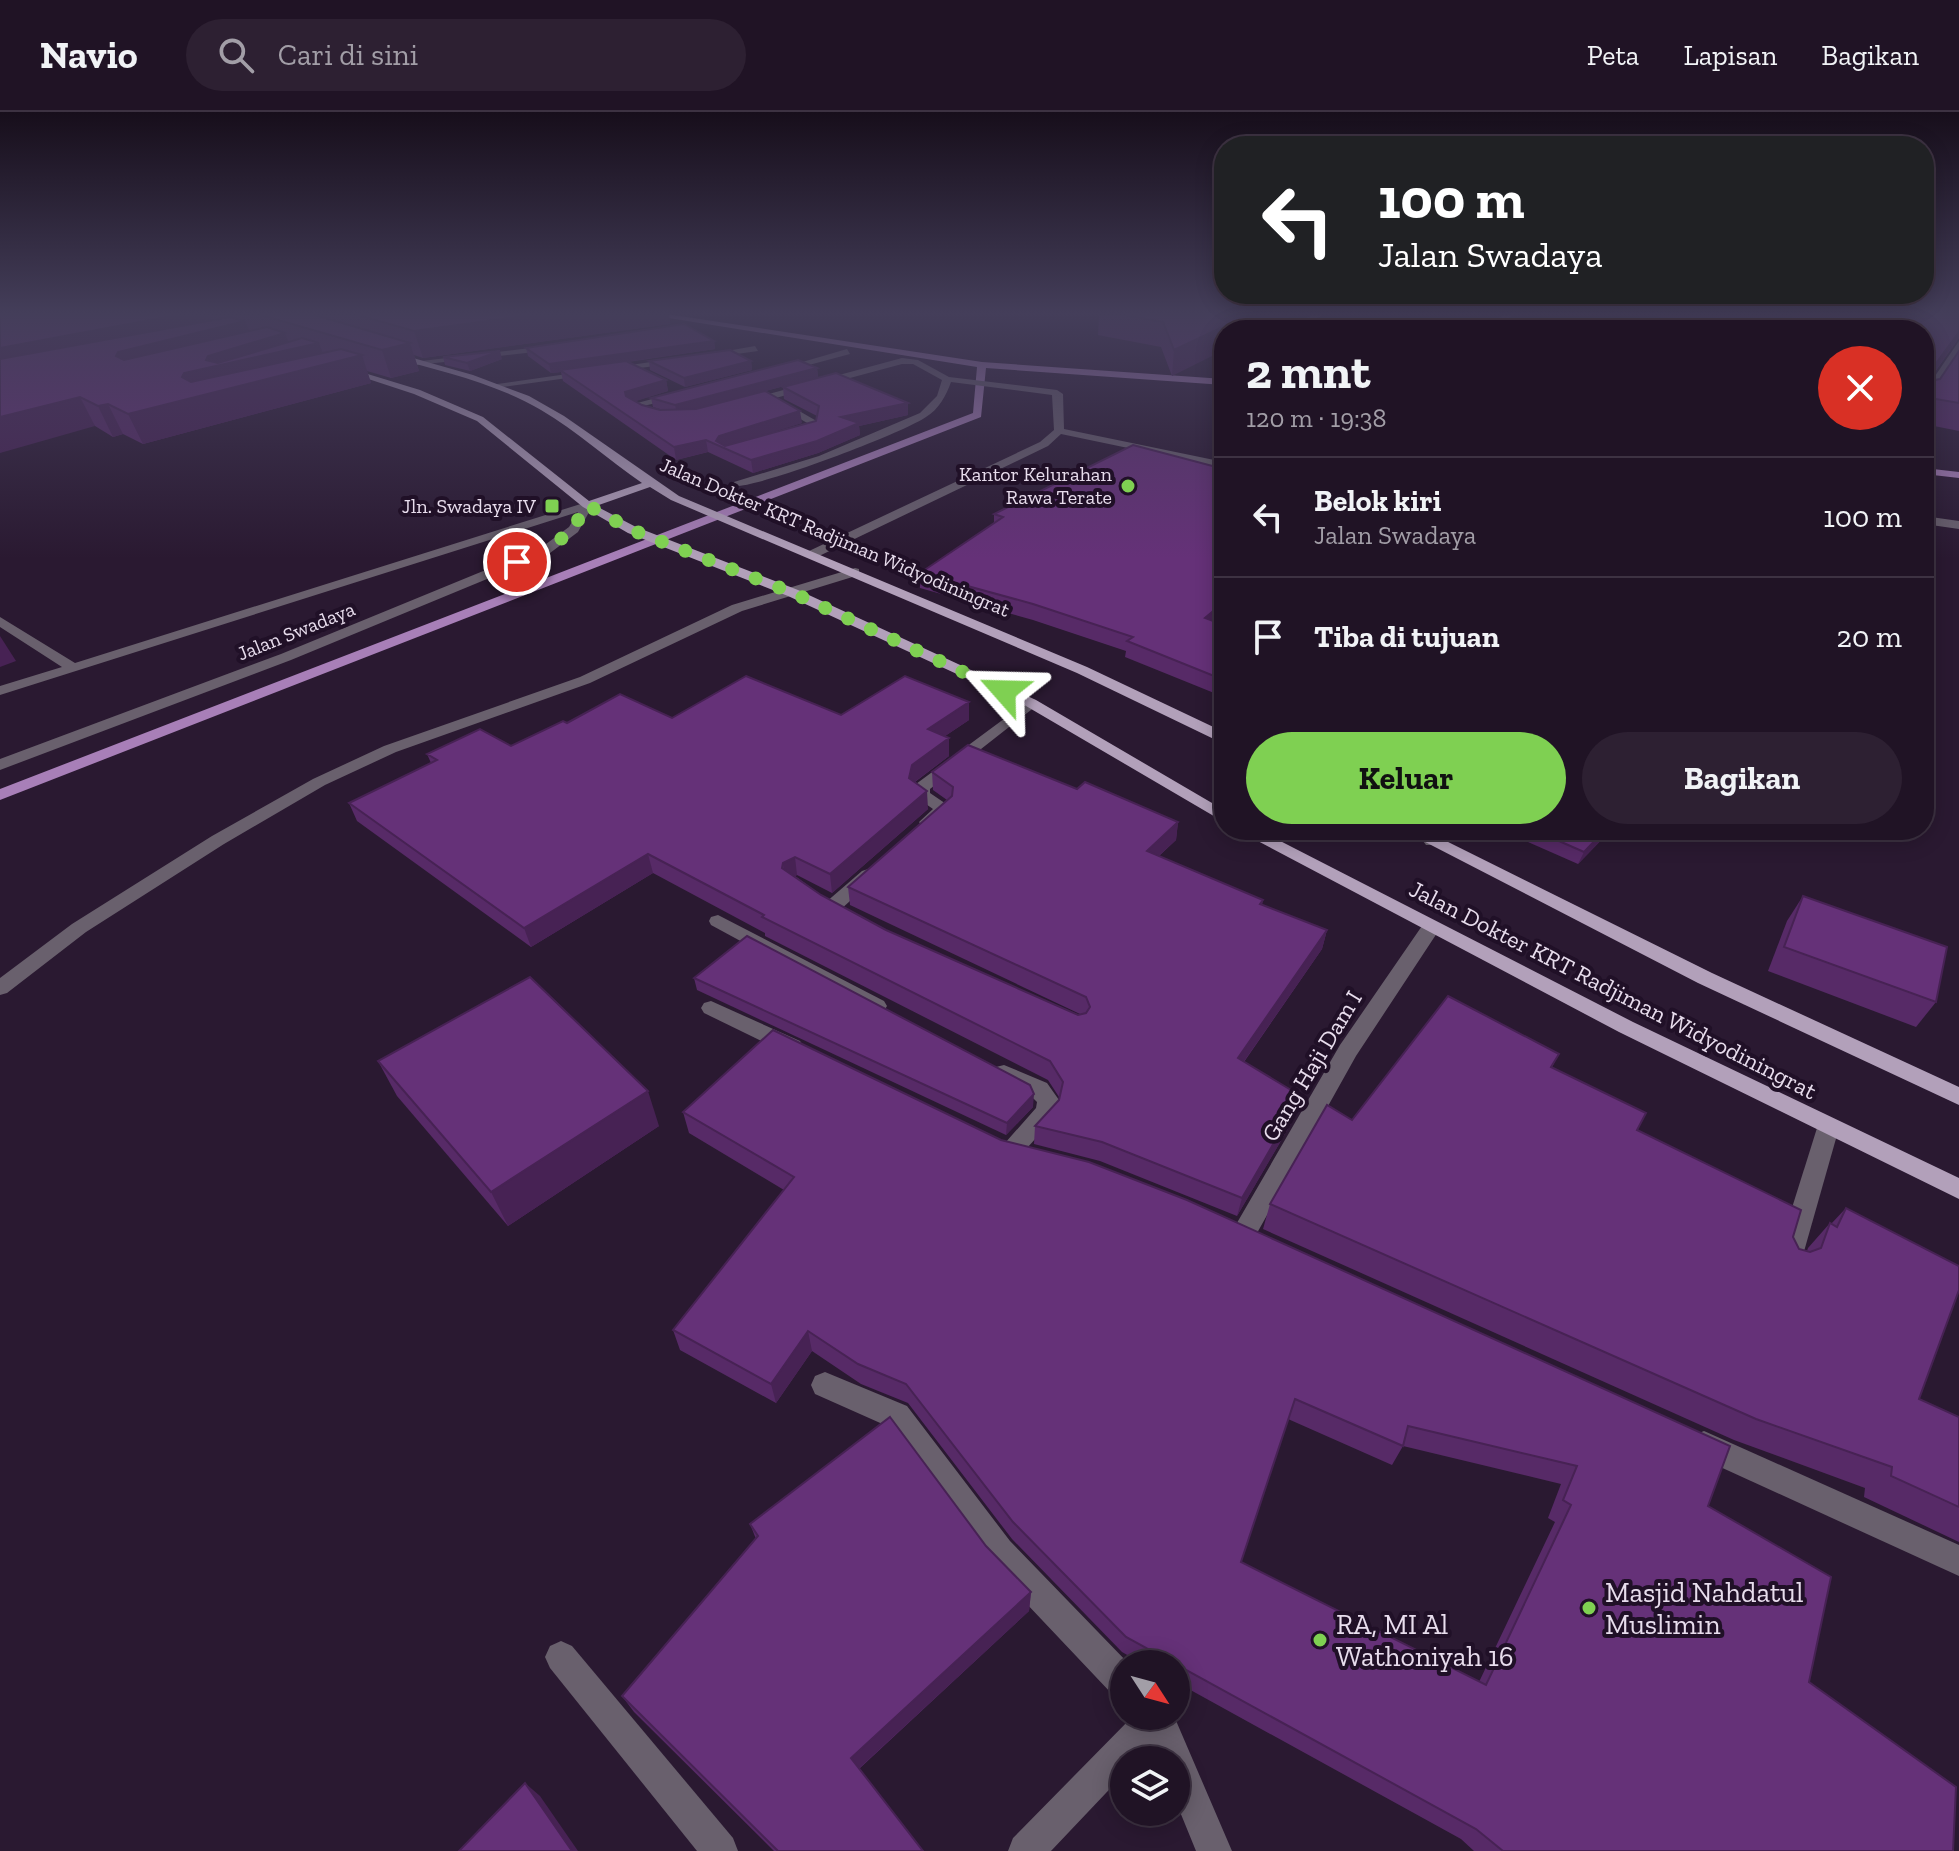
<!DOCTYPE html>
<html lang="id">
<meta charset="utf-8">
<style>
:root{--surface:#201325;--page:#2d2032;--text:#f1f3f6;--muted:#a29ea7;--line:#3d3242;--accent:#7fd052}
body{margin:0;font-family:"Zilla Slab",serif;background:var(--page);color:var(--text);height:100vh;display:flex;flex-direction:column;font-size:30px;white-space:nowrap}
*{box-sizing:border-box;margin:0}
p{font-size:26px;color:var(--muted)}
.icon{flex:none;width:44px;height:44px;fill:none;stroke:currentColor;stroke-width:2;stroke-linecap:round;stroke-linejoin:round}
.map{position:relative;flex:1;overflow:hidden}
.side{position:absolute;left:1214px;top:208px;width:720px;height:520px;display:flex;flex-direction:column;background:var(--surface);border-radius:32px;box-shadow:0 4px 20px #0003,0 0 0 2px var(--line)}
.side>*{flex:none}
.banner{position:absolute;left:1214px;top:24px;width:720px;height:168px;border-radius:32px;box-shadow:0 4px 20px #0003,0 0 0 2px var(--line);background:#202124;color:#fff;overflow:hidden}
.needle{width:52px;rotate:126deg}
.fabs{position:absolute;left:1110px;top:1538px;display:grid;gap:16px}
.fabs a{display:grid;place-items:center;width:80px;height:80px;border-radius:50%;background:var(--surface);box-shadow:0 4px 20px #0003,0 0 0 2px var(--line);font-size:40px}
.pin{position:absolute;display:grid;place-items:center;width:68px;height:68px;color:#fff;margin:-34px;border:4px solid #fff;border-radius:50%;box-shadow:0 2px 8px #0007}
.me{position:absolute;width:88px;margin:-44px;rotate:295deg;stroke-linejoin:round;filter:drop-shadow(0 0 6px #0008)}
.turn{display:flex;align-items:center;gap:28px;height:168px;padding:0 32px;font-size:36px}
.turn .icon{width:104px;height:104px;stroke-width:2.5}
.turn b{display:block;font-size:56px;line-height:68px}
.round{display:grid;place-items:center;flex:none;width:84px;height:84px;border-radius:42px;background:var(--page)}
.summary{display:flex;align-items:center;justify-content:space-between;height:136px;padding:0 32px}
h1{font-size:48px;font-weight:700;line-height:60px}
.action{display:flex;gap:16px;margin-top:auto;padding:16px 32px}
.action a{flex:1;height:92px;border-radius:48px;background:var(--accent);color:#111;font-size:32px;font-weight:700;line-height:92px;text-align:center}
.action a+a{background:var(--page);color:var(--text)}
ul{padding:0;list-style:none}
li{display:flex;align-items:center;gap:24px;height:120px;padding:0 32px;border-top:2px solid var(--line)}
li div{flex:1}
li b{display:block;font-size:30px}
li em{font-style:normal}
header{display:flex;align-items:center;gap:48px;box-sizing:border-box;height:112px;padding:0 40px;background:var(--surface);border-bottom:2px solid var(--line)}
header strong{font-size:38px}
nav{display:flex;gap:44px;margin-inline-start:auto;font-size:28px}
.search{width:560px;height:72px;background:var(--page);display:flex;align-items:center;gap:20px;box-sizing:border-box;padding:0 28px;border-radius:44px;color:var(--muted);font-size:30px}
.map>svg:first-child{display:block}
</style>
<header>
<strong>Navio</strong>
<div class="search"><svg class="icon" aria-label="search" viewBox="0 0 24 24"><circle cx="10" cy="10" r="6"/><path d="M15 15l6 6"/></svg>Cari di sini</div>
<nav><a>Peta</a><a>Lapisan</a><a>Bagikan</a></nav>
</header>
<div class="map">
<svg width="1959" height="1739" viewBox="0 0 1959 1739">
<rect width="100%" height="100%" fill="#2a1931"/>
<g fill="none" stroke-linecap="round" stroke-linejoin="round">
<g fill="#a87fb8" fill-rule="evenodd">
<polygon points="650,203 673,203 982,250 1224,267 1224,273 986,256 981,305 0,688 0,677 973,301 977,255"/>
<polygon points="1924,356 1959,360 1959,366 1924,362"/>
</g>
<g fill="#69606d" fill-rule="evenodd">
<polygon points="1312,203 1323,203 1296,218 1286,218"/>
<polygon points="1503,203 1513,203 1492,218 1482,218"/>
<polygon points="1959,229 1959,239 1924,290 1924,280"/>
<polygon points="555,233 552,238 417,253 413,250"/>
<polygon points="755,234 758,239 708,246 704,243"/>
<polygon points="847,237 850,242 779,261 775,258"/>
<polygon points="679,246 676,251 495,276 490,273"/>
<path d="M902,246L918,248L949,265L1057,278L1063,282L1064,317L1224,350V356L1061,322L1048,334L817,445H809V439L1040,330L1054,318L1052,283L951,270C946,284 939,297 926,305C903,321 759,376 734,374V370L819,344L920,301L937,284L942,268L913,252H902L768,288L765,283Z"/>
<polygon points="678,280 681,285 635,296 630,293"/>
<polygon points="776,289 782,289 820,311 816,318 791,324 791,320 809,312 776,293"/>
<polygon points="587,390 593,393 578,420 550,441 291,548 0,658 0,647 281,542 542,435 569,415 578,400 0,583 0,574 62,555 0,515 0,505 75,551"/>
<polygon points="1924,404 1959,409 1959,417 1924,412"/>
<polygon points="855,456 859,457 859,463 742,499 590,571 396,640 325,673 224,732 86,820 7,881 0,883 0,866 72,812 212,724 313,667 384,634 580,565 732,493"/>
<polygon points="1031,587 1036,588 1036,594 930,677 930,681 952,696 934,714 922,714 919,710 933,697 913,683 916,672"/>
<polygon points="1435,718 1454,718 1438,733 1426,733 1423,729"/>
<polygon points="868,757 874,759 877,763 874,767 839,799 825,799 823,795 825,791 862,759"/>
<polygon points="718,803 884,889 887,894 884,899 870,899 711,813 709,809 711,805"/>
<polygon points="1431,809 1441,815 1356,944 1252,1130 1243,1133 1234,1130 1231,1123 1234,1116 1340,933 1424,811"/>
<polygon points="711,889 800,929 804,935 800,941 786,941 704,901 701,896 704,891"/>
<path d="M1004,953L1047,971L1059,988L1055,1005L1018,1046L1010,1048L1002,1046L998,1039L1036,996L1037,990C1025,976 1003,976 993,961L996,955Z"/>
<polygon points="1828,1007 1836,1010 1839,1016 1801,1150 1797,1158 1788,1161 1779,1158 1775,1150 1817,1016 1820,1010"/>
<polygon points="825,1260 907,1294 1010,1429 1129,1552 1124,1552 1124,1586 1112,1582 988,1451 887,1314 815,1282 811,1273 815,1264"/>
<polygon points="1704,1319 1959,1433 1959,1464 1694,1343 1690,1333 1694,1323"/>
<polygon points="561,1529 572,1534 733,1726 738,1739 697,1739 550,1556 545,1545 550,1534"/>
<polygon points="1133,1604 1174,1604 1232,1739 1196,1739 1176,1690 1176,1648 1158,1648 1152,1633 1137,1648 1124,1648 1124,1662 1051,1739 1008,1739 1013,1726"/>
</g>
<g fill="#b2a0ba" fill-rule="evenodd">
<path d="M392,240L473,263L529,284L564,304L679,384L1087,555L1224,620V631L1218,629L1077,561L671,388L650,375L596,394L636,415L798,478L1036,588L1224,698V710L1026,594L788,484L628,421L583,395L477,309L414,282L341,258L348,256L420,278L483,305L589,389L642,371C608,348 577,319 541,298C495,271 441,259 389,245Z"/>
<polygon points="1237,718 1259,718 1633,910 1959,1066 1959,1087 1619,920"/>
<polygon points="1402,718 1424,718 1712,861 1959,975 1959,993 1698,871"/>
</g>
</g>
<g fill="#572a67" fill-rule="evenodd">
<polygon points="0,203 669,203 670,212 423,246 414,243 419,259 391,266 367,259 371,271 143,332 123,322 113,325 95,314"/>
<polygon points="1099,203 1293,203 1264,218 1224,218 1172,264 1161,235 1098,223"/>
<polygon points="1647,203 1959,203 1959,226 1935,260 1935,268 1940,267 1959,239 1959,319 1924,312 1924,218 1738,218"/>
<polygon points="714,229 715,237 628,250 666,268 668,279 635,289 642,293 663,298 653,295 651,286 817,256 818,265 694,298 802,311 749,327 816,309 817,304 784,287 783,275 908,303 859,314 860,323 818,341 753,361 708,340 676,348 563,269 561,260 551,261 528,244 526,236"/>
<polygon points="443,245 502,247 470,259 445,253"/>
<polygon points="649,249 751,249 752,258 685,275 650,258"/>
<polygon points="1224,357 1224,504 1217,510 1224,513 1224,585 1125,545 1126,539 1033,508 920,476 920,461 994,412 994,402"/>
<polygon points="841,603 969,608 945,624 949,626 949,644 915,670 928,697 832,781 797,763 795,764 821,783 886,818 1078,903 1080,902 850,793 848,775 947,688 933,678 932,660 1077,677 1178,710 1176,728 1159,744 1263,788 1262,793 1327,818 1322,837 1244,950 1301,984 1296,1003 1237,1104 1100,1049 1034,1032 1035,1014 1059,988 1059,985 1048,968 765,824 765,821 653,761 531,835 357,709 349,691 431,651 427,642 511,634 567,611 672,606"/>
<polygon points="1501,718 1611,718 1578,752"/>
<polygon points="1803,784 1936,890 1916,915 1768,859 1787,809"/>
<polygon points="694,866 1033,995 1006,1023 697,878"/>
<polygon points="1559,942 1552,955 1637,1018 1793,1125 1799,1137 1807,1139 1808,1136 1830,1111 1831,1112 1846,1096 1919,1287 1959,1305 1959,1430 1864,1385 1865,1376 1734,1328 1263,1117 1270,1092 1352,1008"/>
<polygon points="378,949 659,1014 508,1114 397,984"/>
<path d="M683,1000L1708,1394L1809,1570L1953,1739H1474L1461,1727L1176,1570V1552H1143L1122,1540L1012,1427L908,1291L861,1272L812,1239L776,1291L680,1238L673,1218L784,1078L689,1021ZM1288,1307L1392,1353L1403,1334L1561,1372L1548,1406L1555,1410L1479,1570L1241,1450Z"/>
<polygon points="750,1412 986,1434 1031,1480 1029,1499 859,1657 923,1739 774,1739 634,1600 622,1584 756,1427"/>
</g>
<g fill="#472254">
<polygon points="177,203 209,203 214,217 245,209 254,230 285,221 291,237 319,231 327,252 362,243 371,271 143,332 128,302 182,265 0,267 0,236"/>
<polygon points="531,203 669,203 670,212 423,246 414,219"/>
<polygon points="1248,203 1293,203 1264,218 1224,218 1224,238 1172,264 1174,238"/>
<polygon points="1959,220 1959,225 1924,275 1934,254"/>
<polygon points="714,229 715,237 562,259 560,258 561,260 551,261 549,252"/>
<polygon points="410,231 419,259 391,266 382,238"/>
<polygon points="500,239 502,247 470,259 467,251"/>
<polygon points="751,249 752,258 685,275 684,266"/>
<polygon points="817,256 818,265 677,302 675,293"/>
<polygon points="666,268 668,279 627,292 625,280"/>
<polygon points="80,285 95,314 0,341 0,305"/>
<polygon points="908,291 908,303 859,314 860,323 818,341 753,361 751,348 841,305"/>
<polygon points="108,292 123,322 113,325 98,294"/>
<polygon points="800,299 802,311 723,336 716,329 719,324"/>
<polygon points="706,328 708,340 676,348 674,335"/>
<polygon points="1224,490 1224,504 1203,521 1205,506"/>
<polygon points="0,524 16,549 0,555"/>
<polygon points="969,590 969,608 929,635 928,617"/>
<polygon points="949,626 949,644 913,671 909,666 912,653"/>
<polygon points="927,679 928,697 832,781 830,762"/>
<polygon points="1178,710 1176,728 1144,757 1147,739"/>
<polygon points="1605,718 1611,718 1578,752 1584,740"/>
<polygon points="648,742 653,761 531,835 524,816"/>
<polygon points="795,745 797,763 785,770 783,751"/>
<polygon points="1327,818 1322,837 1233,965 1238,946"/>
<polygon points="648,979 659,1014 508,1114 491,1080"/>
<polygon points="1034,982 1033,995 1006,1023 1007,1011"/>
<polygon points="1301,984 1296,1003 1237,1104 1242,1086"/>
<polygon points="808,1219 812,1239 776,1291 771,1272"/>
<polygon points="1031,1480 1029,1499 855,1660 851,1646"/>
<polygon points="525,1671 540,1684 578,1739 572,1739"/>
</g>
<g fill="#653178" stroke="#472254" stroke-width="2" fill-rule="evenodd">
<polygon points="0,203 177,203 0,236"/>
<polygon points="261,203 315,203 410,231 382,238"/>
<polygon points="358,203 531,203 414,219"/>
<polygon points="1125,203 1248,203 1174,238 1163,210"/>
<polygon points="1792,203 1959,203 1959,220 1934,254 1935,268 1940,267 1959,239 1959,291 1924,285 1924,218 1779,218"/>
<polygon points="230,205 245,209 118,240 116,244 124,248 267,215 285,221 208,244 206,248 218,251 302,226 319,231 184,261 182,265 191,270 341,237 362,243 128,302 108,292 98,294 80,285 0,305 0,247"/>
<polygon points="684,212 714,229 549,252 526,236"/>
<polygon points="730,238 751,249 684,266 649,249"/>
<polygon points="500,239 467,251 443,245"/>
<polygon points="798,248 817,256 675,293 651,286"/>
<polygon points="626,249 666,268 625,280 626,284 642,293 660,298 696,297 765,279 800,299 719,324 716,329 725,334 816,309 819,294 783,275 836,261 908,291 841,305 859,311 817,329 751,348 706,328 674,335 560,258"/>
<polygon points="1133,333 1224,357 1224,490 1205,506 1224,513 1224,568 1127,529 1133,525 1033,492 920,461 1003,405 994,402"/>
<polygon points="746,564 841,603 905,564 969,590 928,617 949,626 912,653 909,666 927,679 830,762 795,745 783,751 782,756 821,783 886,818 1078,903 1086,901 1090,895 1086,885 848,775 952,684 953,675 932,660 968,633 1077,677 1085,670 1178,710 1147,739 1263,788 1260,792 1327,818 1238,946 1301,984 1242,1086 1102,1030 1035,1014 1059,988 1063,970 1050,949 762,805 764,803 648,742 524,816 349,691 437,648 427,642 480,617 511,634 563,609 567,611 620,582 672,606"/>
<polygon points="1534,718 1605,718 1584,740"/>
<polygon points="1803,784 1947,835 1936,890 1784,835"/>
<polygon points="747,824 1030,973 1034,982 1007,1011 694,866"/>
<polygon points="530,865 648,979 491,1080 378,949"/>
<polygon points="1448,884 1559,942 1551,955 1646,1001 1637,1018 1801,1098 1793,1125 1799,1137 1810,1140 1821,1136 1830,1111 1837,1115 1846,1096 1959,1154 1959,1178 1919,1287 1959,1305 1959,1395 1891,1364 1892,1355 1756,1307 1270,1092 1327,993 1352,1008"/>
<path d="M773,918L1001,1028L1089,1050L1187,1088L1730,1334L1708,1394L1831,1465L1809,1570L1956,1675L1953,1739H1503L1476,1717L1126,1525L1013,1410L906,1272L858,1252L808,1219L771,1272L673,1218L794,1065L683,1000ZM1295,1287L1403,1334L1408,1314L1577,1354L1563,1388L1571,1393L1486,1573L1241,1450Z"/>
<polygon points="890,1305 986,1434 1031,1480 851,1646 923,1739 778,1739 622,1584 758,1424 750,1412"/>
<polygon points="525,1671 572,1739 459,1739"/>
</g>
<linearGradient id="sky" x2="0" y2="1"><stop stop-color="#170e1b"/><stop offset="0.45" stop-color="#443e5a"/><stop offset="1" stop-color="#443e5a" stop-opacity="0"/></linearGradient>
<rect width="1959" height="447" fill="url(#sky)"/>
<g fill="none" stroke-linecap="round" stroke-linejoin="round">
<path stroke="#7fd052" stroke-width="14" stroke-dasharray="0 25.2" d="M517,450C552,436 569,427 587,393L632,418L793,481L1004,579"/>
</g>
<g fill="#7fd052" stroke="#201027" stroke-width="3">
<circle cx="1128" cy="374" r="8"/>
<rect x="544" y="386" width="16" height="16" rx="4"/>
<circle cx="1589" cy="1496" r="8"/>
<circle cx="1320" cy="1528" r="8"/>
</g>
<g text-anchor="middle" stroke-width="8" stroke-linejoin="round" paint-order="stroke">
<g font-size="20" fill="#e8dded" stroke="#201027" text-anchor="end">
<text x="1112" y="369">Kantor Kelurahan<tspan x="1112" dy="23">Rawa Terate</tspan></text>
<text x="536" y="401">Jln. Swadaya IV</text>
</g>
<g font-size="20" fill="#e8dded" stroke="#201027">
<text transform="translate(835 425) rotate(23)" y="7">Jalan Dokter KRT Radjiman Widyodiningrat</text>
<text transform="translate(296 519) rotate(-22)" y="7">Jalan Swadaya</text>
</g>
<g font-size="24" fill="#e8dded" stroke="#201027">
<text transform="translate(1613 878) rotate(27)" y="8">Jalan Dokter KRT Radjiman Widyodiningrat</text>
<text transform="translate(1312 954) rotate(-59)" y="8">Gang Haji Dam I</text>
</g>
<g font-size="28" fill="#e8dded" stroke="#201027" text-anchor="start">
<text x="1605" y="1490">Masjid Nahdatul<tspan x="1605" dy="32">Muslimin</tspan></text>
<text x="1336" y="1522">RA, MI Al<tspan x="1336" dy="32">Wathoniyah 16</tspan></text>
</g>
</g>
</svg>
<div class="fabs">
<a><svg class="needle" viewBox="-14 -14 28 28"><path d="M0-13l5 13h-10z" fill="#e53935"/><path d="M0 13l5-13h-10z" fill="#a29ea7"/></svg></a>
<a><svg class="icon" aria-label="layers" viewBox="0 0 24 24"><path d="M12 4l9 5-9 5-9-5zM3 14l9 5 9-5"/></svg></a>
</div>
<div class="pin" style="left:517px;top:450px;background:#d93025"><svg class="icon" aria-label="arrive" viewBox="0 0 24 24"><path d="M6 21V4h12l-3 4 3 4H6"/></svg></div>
<svg class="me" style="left:1004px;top:579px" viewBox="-20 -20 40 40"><path d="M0-17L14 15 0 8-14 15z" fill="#7fd052" stroke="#fff" stroke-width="4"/></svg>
<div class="banner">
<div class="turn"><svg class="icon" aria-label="left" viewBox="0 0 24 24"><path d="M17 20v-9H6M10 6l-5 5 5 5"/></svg><div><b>100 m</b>Jalan Swadaya</div></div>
</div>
<section class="side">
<div class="summary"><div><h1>2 mnt</h1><p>120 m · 19:38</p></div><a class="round" style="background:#d93025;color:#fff"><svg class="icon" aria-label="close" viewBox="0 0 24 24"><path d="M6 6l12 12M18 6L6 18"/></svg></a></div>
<ul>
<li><svg class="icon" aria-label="left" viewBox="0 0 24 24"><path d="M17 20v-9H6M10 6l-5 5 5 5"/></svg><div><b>Belok kiri</b><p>Jalan Swadaya</p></div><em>100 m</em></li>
<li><svg class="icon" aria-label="arrive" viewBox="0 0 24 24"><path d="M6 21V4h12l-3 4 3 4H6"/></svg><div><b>Tiba di tujuan</b></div><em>20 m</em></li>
</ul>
<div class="action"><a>Keluar</a><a>Bagikan</a></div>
</section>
</div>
